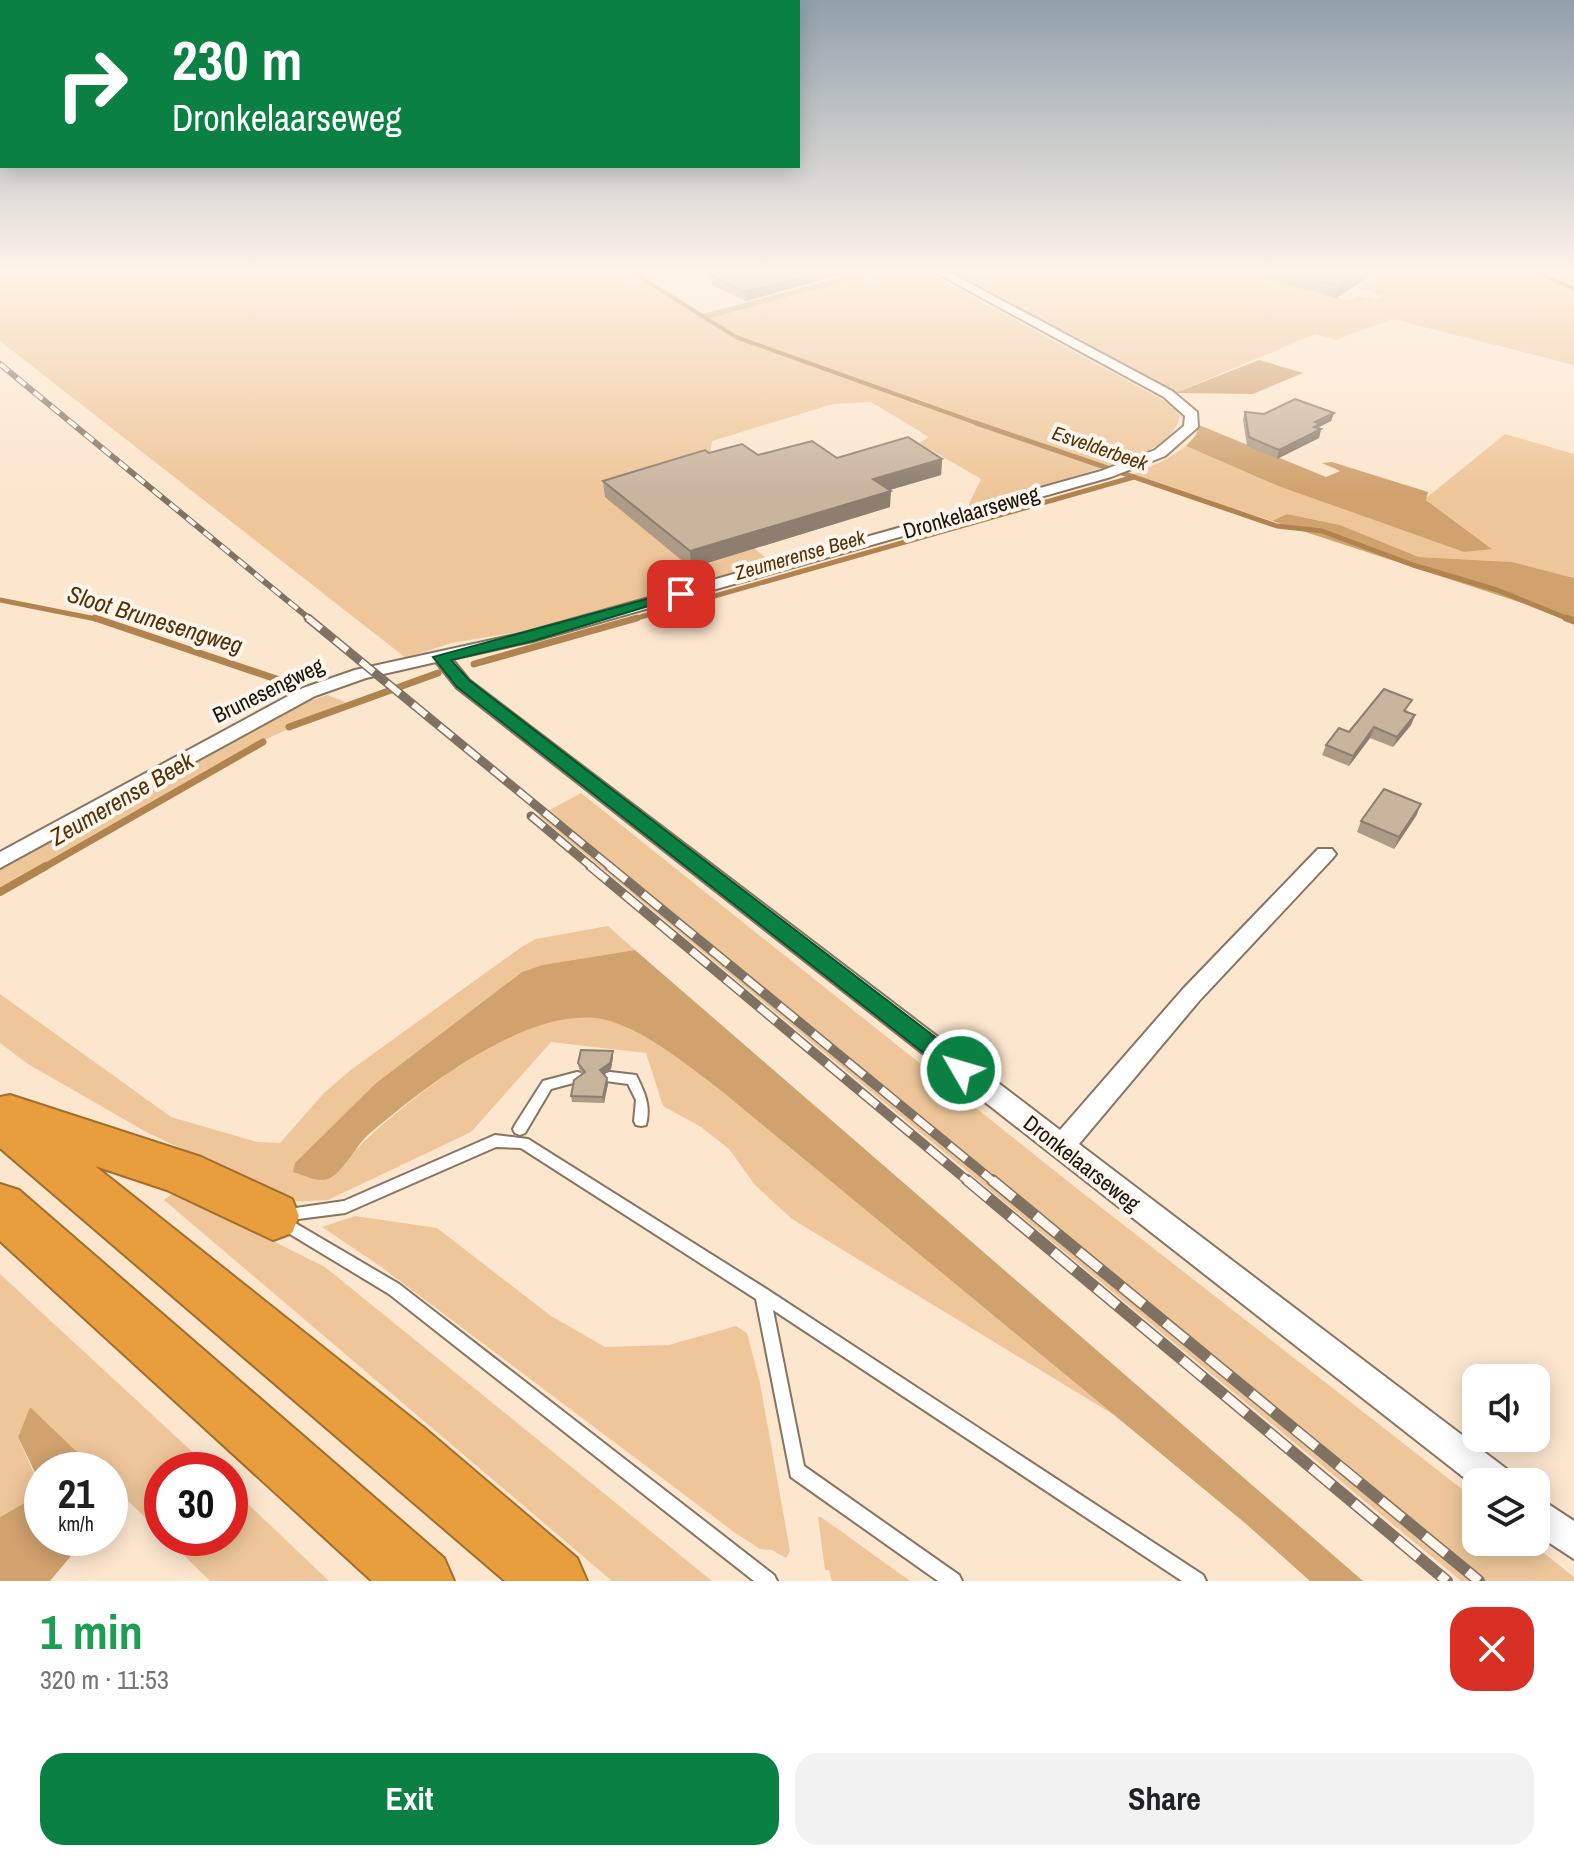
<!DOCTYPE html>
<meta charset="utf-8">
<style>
:root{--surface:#fff;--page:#f2f2f2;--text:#202124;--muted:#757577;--accent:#0b8043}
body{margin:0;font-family:"Archivo Narrow",sans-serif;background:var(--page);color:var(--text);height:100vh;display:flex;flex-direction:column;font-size:30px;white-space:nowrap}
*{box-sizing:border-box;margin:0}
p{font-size:26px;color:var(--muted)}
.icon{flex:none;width:44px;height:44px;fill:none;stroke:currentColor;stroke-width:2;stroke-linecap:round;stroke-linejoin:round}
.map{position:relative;height:1581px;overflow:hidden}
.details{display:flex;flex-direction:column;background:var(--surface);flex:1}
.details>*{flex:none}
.hud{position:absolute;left:0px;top:0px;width:800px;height:168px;box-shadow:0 4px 20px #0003;background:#0b8043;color:#fff;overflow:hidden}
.buttons{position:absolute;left:1462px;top:1364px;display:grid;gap:16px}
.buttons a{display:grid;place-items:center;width:88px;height:88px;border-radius:16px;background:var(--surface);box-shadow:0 4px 20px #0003;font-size:40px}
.speed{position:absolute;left:24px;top:1452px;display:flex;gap:16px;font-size:40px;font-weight:700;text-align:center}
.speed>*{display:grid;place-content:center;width:104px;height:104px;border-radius:50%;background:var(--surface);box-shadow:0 4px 20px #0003;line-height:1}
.speed small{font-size:20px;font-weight:400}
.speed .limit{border:12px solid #d22;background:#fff;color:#111}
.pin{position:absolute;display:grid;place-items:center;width:68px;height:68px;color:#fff;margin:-34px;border-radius:16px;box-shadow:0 4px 12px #0006}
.me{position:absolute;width:88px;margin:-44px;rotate:308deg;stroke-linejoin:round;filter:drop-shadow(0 0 6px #0008)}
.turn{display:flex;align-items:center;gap:28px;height:168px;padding:0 40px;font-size:36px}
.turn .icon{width:104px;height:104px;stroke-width:2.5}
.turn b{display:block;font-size:56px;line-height:68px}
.round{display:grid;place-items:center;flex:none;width:84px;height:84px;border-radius:24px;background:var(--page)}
.summary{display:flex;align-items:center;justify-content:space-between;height:136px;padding:0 40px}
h1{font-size:48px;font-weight:800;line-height:60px;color:#1e9e55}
.cta{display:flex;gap:16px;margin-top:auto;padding:16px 40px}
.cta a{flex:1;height:92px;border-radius:24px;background:var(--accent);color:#fff;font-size:32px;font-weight:800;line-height:92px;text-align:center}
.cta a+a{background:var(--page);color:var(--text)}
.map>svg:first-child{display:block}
</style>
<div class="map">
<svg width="1574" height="1581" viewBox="0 0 1574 1581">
<rect width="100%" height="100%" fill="#fce6ce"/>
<g fill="#eec699">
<path d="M0,270H668L643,280L707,319L888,270H923L1143,389L1173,406L1180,415C1176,438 1153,448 1134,458L970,508L969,504L981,479L919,443L929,437L871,402L833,404L712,441L710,456L693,498L772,563L548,627L451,643L406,658L0,341Z"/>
<polygon points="943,270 1232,270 1351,301 1359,296 1377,300 1384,296 1356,287 1383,270 1536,270 1574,288 1574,365 1392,319 1336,340 1315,334 1175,393"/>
<polygon points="1505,434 1574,454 1574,578 1512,562 1419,557 1340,525 1287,514 1272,521 1132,475 1165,460 1186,446 1278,486 1464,552 1491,548 1425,499"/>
<polygon points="327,695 346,702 252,746 0,889 0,868 299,705"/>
<polygon points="581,793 1075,1187 1476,1500 1476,1542 1530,1542 1574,1577 1574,1581 1461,1581 539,816"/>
<path d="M608,926L635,950L542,965L522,972L376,1083L296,1163L332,1177C369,1127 488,1035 549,1020C568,1015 597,1016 616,1022C654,1036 687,1065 719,1089L1114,1415L792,1219L755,1185L729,1149L701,1127L663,1106L646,1053L551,1042L471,1132L328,1200L284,1202L236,1184L191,1153L148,1133L28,1064L0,1043V994L171,1117L257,1142L280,1143L324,1093L352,1069L523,946L536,939Z"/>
<polygon points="175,1192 325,1267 712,1581 612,1581 164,1200"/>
<polygon points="355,1216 437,1228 551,1316 605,1347 669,1345 736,1326 747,1333 760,1383 790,1551 786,1558 772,1550 760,1549 734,1532 380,1266 322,1227"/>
<polygon points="0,1274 212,1470 162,1470 162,1534 110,1483 110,1470 96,1470 30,1407 18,1437 42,1493 0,1517"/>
<polygon points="230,1487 329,1581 210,1581 166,1538 230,1538"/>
<polygon points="818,1517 821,1517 910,1581 832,1581 829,1570 825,1570"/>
</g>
<g fill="#d0a26e">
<polygon points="868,270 888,270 707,319 699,315"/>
<polygon points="1259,360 1303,373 1253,394 1175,393"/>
<polygon points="1199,425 1326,477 1340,471 1322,463 1332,462 1428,492 1426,500 1492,549 1464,552 1278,486 1186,446 1196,435"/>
<polygon points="1287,514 1340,525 1419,557 1512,562 1574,578 1574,620 1272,521"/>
<path d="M635,950L1363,1581H1310L1245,1523L719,1089C687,1065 654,1037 616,1023C541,994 425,1087 369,1134C356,1145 343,1173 328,1179C318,1183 304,1175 293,1172L295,1163L376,1083L522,972L542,965Z"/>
<polygon points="30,1407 96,1470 42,1470 42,1487 18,1437"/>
<polygon points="42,1493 42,1538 86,1538 50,1581 0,1581 0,1517"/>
</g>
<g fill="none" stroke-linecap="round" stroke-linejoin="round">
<g stroke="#b0834f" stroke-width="4">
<polyline points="629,270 736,337 982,425"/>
<polyline points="1532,270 1574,289"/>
</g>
<g stroke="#b0834f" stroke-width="5">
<polyline points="976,423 1277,526 1322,531 1413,565 1497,590 1571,620"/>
<polyline points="0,600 101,620"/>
<polyline points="630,620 1134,477"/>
</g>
<g stroke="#b0834f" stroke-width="7">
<polyline points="95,618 297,686"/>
<polyline points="1566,618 1574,621"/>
<polyline points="474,664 637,618"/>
<polyline points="289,727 438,673"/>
<polyline points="43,868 263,742"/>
</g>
<polyline stroke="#b0834f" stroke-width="8" points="0,892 46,866"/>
<defs>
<g id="service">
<polygon points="577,1072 581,1073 583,1077 581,1081 551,1089 525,1133 520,1135 515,1133 513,1129 515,1125 543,1081"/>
<path d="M610,1072L636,1075C645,1093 651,1106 646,1125L641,1126L636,1125L634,1121L636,1100L628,1084L606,1081L604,1077L606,1073Z"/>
<polygon points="495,1135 528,1139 768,1290 1203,1575 1206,1581 1182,1581 773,1310 804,1466 959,1575 962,1581 938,1581 791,1477 756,1299 521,1148 496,1147 345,1213 290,1220 399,1284 774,1575 777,1581 754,1581 389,1294 280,1228 278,1224 280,1220 283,1219 280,1214 282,1210 344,1201"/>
</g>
<g id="minor">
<polygon points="931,270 945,270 1172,391 1197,412 1198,427 1165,456 1111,477 533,641 452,659 469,680 1060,1130 1183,989 1318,849 1332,849 1336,854 1332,859 1199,1001 1079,1144 1508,1470 1512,1482 1476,1482 1476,1487 457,688 436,662 366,678 315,696 0,868 0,852 303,688 355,670 524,633 1101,471 1155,450 1184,426 1185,416 1164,397"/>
<polygon points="1536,1496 1574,1521 1574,1559 1536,1534"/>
</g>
<g id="motorway">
<polygon points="10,1095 201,1157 292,1199 299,1216 292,1233 273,1240 167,1190 95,1166 423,1427 577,1558 587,1581 505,1581 0,1148 0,1097"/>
<polygon points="0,1184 19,1190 444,1558 454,1581 372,1581 0,1241"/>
</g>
</defs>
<use href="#service" stroke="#88745f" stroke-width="4"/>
<use href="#minor" stroke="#88745f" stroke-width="4"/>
<use href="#motorway" stroke="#a16e2c" stroke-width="4"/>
<use href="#service" fill="#fff" fill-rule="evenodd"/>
<use href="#minor" fill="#fff" fill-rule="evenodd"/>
<use href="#motorway" fill="#e99e3e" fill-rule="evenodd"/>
<defs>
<polyline id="rail-far3" points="0,364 311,620"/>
<g id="rail-far2">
<polyline points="308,618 612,868"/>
<polyline points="531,816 593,868"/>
</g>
<g id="rail-far1">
<polyline points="590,866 969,1182"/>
<polyline points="609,866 994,1182"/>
</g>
<g id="rail">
<polyline points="967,1180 1447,1581"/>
<polyline points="992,1180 1479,1581"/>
</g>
</defs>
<use href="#rail-far3" stroke="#807263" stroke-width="6"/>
<use href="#rail-far2" stroke="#807263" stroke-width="9"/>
<use href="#rail-far1" stroke="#807263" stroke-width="10"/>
<use href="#rail" stroke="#807263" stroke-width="12"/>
<use href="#rail-far3" stroke="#fef5ec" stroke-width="4" stroke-dasharray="11" stroke-linecap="butt"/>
<use href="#rail-far2" stroke="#fef5ec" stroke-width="6" stroke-dasharray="17" stroke-linecap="butt"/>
<use href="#rail-far1" stroke="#fef5ec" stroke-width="7" stroke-dasharray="22" stroke-linecap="butt"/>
<use href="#rail" stroke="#fef5ec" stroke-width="9" stroke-dasharray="28" stroke-linecap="butt"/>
</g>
<g fill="#ad9b88">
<polygon points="735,270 856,270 746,301 712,285 711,276"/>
<polygon points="1237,270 1380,270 1336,298"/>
<polygon points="1245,412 1264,414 1334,413 1331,421 1319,427 1321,429 1319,438 1277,459 1247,446 1243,420"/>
<polygon points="709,453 837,458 942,459 941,475 890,490 890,507 691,568 605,497 603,481"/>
<polygon points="1408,710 1407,712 1415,715 1411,725 1393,747 1370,738 1349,766 1322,755 1326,745"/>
<polygon points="1421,804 1416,816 1394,849 1357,832 1361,821"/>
<polygon points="613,1051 613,1057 611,1069 604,1074 607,1078 608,1084 604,1103 572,1102 571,1096 582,1074 579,1069 578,1063"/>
</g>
<g fill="#8d7e6f">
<polygon points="827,270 856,270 746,301 746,292"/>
<polygon points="1365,270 1380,270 1336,298 1339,286"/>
<polygon points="1334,413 1331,421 1319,427 1318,431 1321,429 1319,438 1277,459 1279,450 1315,422"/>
<polygon points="942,459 941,475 872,495 873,479"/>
<polygon points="891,491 890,507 691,568 690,551"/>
<polygon points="1415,715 1411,725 1393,747 1397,737"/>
<polygon points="1374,727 1370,738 1349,766 1353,756"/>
<polygon points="1421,804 1416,816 1394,849 1399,837"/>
<polygon points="613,1051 613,1057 611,1069 601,1076 600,1070"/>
<polygon points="607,1078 608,1084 604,1103 603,1097"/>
</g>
<g fill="#c9b49e" stroke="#8d7e6f" stroke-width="2">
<polygon points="735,270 827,270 746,292 711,276"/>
<polygon points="1279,270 1365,270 1339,286"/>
<polygon points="1295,399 1334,413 1315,422 1320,424 1314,427 1321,429 1279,450 1249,437 1245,412 1264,414"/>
<polygon points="908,437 942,459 873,479 891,491 690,551 603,481 705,450 709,453 742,444 758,455 812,441 837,458"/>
<polygon points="1384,689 1412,700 1404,711 1415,715 1397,737 1374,727 1353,756 1326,745 1339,728 1349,732"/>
<polygon points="1384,789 1421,804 1399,837 1361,821"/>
<polygon points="581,1050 613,1051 610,1063 600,1070 607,1078 603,1097 571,1096 574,1080 585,1072 578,1063"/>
</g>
<linearGradient id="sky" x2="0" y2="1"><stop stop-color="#91a0ab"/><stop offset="0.55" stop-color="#fef4e9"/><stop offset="1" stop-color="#fef4e9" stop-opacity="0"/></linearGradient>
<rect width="1574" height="492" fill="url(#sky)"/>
<polygon fill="#0b8043" stroke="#07532c" stroke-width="2" points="676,591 688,594 533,641 451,660 469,680 969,1063 973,1070 969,1076 953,1076 457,687 433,657"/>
<g text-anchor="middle" stroke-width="8" stroke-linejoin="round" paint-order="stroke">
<g font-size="20" font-style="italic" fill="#523307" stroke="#fef5ec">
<text transform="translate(1100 448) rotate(19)" y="7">Esvelderbeek</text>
<text transform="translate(800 555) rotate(-16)" y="7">Zeumerense Beek</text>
</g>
<g font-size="22" fill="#1c150c" stroke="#fef5ec">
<text transform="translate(971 512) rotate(-16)" y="8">Dronkelaarseweg</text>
<text transform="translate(268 690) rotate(-26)" y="8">Brunesengweg</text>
<text transform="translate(1082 1163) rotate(38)" y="8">Dronkelaarseweg</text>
</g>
<g font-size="24" font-style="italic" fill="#523307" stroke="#fef5ec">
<text transform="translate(155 620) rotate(17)" y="8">Sloot Brunesengweg</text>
<text transform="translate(122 799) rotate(-30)" y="8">Zeumerense Beek</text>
</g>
</g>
</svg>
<div class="buttons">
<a><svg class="icon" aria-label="sound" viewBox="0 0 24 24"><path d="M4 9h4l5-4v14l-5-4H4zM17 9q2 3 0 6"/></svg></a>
<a><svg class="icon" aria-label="layers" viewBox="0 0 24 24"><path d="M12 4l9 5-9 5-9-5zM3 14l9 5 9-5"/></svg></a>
</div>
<div class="speed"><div>21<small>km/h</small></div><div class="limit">30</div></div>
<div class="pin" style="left:681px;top:594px;background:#d93025"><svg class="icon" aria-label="arrive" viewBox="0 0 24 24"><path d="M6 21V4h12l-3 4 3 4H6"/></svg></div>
<svg class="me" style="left:961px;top:1070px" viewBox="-20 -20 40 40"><circle r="17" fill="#0b8043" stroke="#fff" stroke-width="3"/><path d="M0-11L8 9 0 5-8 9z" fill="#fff"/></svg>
<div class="hud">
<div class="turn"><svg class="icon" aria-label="right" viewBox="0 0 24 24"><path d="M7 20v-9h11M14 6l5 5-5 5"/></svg><div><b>230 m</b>Dronkelaarseweg</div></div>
</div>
</div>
<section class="details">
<div class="summary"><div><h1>1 min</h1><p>320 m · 11:53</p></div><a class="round" style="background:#d93025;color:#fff"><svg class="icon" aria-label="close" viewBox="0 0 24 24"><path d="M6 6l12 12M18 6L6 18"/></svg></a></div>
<div class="cta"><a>Exit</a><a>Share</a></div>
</section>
